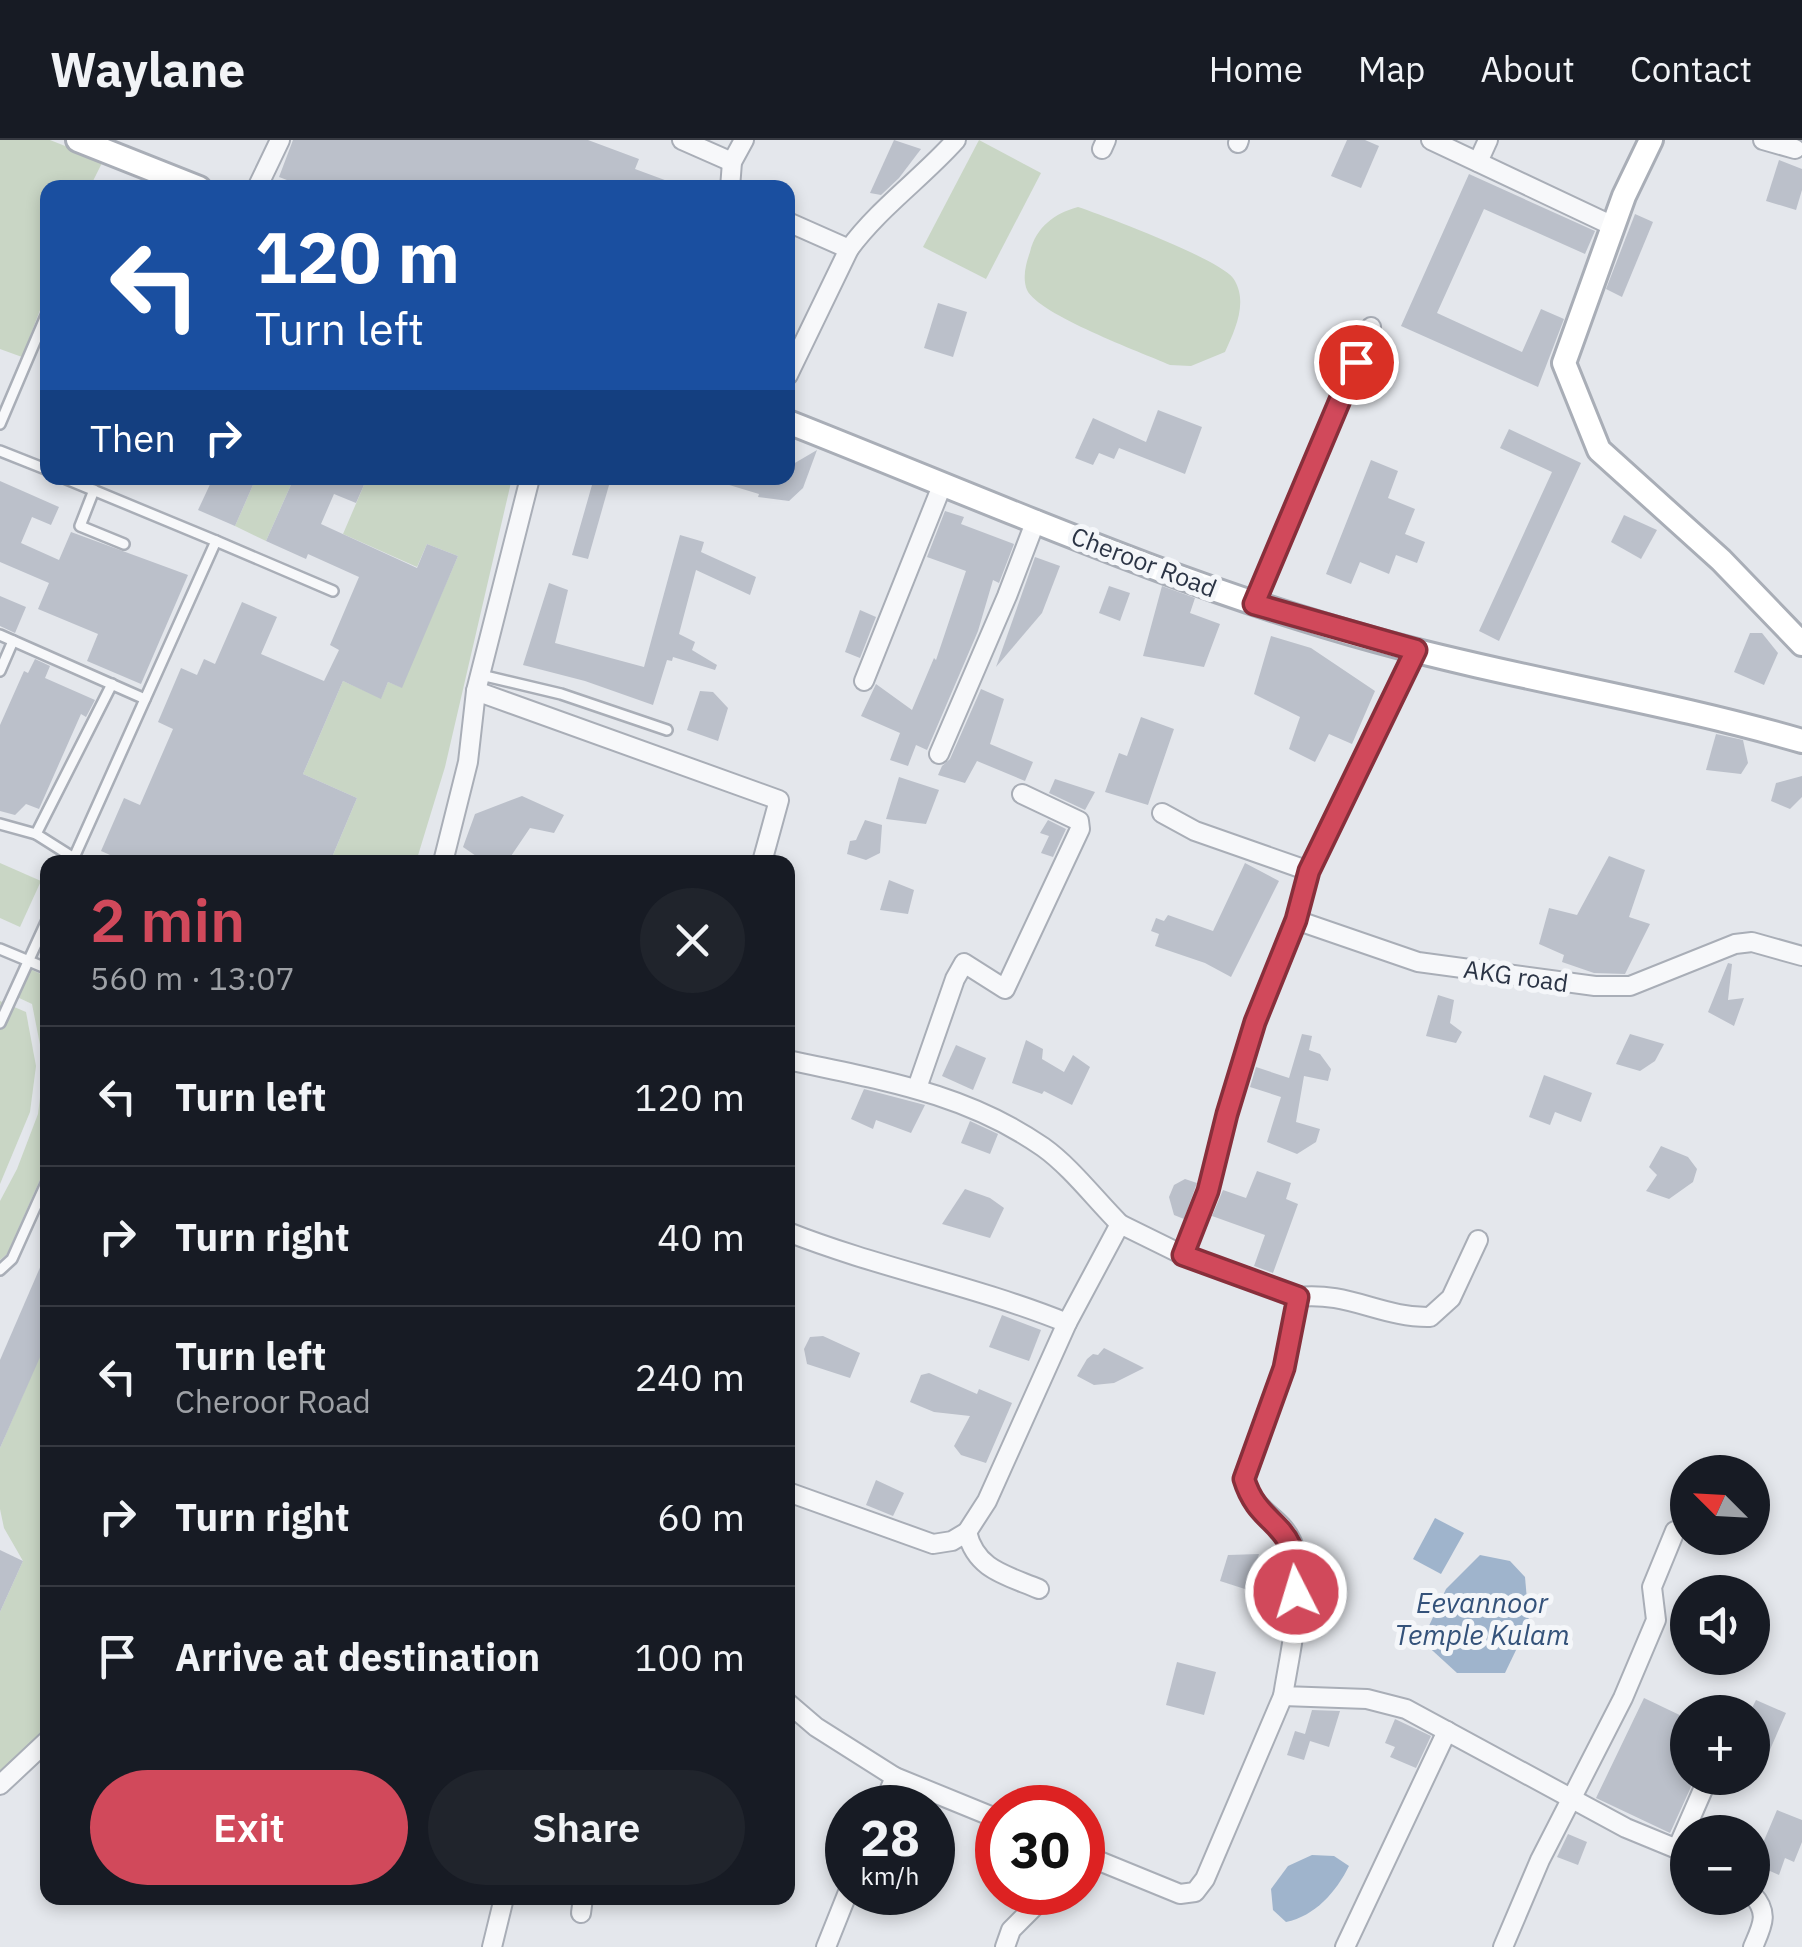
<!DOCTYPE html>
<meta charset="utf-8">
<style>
:root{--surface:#171b24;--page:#20242c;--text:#f1f3f6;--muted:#9ea1a6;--line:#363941;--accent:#d1495b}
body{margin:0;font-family:"IBM Plex Sans",sans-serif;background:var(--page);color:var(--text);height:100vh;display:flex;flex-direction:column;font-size:38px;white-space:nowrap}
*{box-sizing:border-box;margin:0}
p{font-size:32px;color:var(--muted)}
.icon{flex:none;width:55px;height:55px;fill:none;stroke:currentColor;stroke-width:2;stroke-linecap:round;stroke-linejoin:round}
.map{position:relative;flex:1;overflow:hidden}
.details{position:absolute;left:40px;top:715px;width:755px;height:1050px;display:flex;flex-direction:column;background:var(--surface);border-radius:20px;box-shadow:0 5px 15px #0003}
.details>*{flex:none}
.hud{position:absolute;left:40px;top:40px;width:755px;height:305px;border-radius:20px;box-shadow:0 5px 15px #0003;background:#1a4fa0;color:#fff;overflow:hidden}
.needle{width:65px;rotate:294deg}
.tools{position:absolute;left:1670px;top:1315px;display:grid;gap:20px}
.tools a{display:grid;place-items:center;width:100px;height:100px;border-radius:50%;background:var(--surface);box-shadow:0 5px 15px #0003;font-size:50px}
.speed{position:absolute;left:825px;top:1645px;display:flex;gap:20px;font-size:50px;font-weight:700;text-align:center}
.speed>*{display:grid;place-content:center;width:130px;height:130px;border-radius:50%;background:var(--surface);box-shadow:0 5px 15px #0003;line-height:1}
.speed small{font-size:25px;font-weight:400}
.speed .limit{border:15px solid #d22;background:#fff;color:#111}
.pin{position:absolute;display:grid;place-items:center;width:85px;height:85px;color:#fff;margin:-42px;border:5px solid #fff;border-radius:50%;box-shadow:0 2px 10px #0007}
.me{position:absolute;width:110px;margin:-55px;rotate:355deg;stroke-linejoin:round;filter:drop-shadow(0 0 8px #0008)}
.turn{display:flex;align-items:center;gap:35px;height:210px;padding:0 50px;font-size:45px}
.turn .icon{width:130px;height:130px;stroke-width:2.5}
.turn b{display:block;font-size:70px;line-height:85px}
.then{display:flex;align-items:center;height:95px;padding:0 50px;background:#0003;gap:20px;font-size:38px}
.round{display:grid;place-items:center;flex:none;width:105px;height:105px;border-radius:52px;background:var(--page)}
.summary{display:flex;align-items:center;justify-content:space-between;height:170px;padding:0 50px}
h1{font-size:60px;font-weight:600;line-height:75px;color:var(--accent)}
.primary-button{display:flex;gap:20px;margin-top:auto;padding:20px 50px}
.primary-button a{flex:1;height:115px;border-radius:60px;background:var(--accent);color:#fff;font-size:40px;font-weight:600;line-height:115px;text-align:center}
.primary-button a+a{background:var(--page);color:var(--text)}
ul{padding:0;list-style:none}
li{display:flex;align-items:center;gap:30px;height:140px;padding:0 50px;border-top:2px solid var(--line)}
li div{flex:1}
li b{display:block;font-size:38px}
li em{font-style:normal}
header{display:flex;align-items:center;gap:60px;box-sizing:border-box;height:140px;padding:0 50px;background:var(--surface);border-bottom:2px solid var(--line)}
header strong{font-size:48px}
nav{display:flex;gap:55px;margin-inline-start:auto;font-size:35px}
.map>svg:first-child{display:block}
</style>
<header>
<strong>Waylane</strong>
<nav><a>Home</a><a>Map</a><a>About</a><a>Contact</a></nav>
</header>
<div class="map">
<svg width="1802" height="1807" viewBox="0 0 1802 1807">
<rect width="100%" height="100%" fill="#e4e7ec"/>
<g fill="#c9d6c5">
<polygon points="0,0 50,0 103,21 90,47 48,48 47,152 22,217 0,209"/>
<polygon points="979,0 1041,33 986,139 923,107"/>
<path d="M1078,67C1105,76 1219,119 1233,138C1249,161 1235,190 1225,212L1191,226L1170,225C1141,212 1039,175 1027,150C1022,138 1026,123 1030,112C1036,87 1055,73 1078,67Z"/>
<polygon points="256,338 294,338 266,401 235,386"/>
<polygon points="367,338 512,338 445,627 416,722 330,722 357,658 303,634 343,541 381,558 388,542 401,547 458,416 427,404 417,427 343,394"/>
<polygon points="0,723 41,741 20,787 0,778"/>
<polygon points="30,829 47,837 47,1024 7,1114 0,1120 0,1061 17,1029 38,974 44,925 32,864 17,857"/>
<polygon points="0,861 26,872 36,926 30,972 0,1044"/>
<polygon points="47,1199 47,1591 0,1635 0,1472 23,1421 4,1388 0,1369 0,1308"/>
</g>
<g fill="#9fb4cc">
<polygon points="1435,1378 1464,1393 1441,1434 1413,1419"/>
<polygon points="1480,1415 1510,1421 1525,1437 1529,1483 1505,1533 1457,1533 1422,1501 1446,1449"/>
<path d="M1312,1715L1334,1716L1349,1726C1336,1752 1315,1776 1286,1782L1273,1770L1271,1749L1288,1726Z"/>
</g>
<g fill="#bbc0ca">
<polygon points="293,0 588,0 639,19 635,29 681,46 308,48 279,37"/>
<polygon points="894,0 921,9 899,38 881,55 870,53"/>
<polygon points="1347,0 1365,0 1379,6 1361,48 1331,36"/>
<polygon points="1779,20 1802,29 1802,50 1796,70 1766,61"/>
<polygon points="1469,34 1595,91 1585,114 1484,69 1437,173 1522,212 1541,169 1564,179 1538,247 1401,186"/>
<polygon points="1635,74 1653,82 1622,157 1606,149"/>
<polygon points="938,163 967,172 953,217 924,208"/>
<polygon points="1158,270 1202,287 1185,334 1119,308 1114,319 1099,313 1093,325 1075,318 1093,278 1146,302"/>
<polygon points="1509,289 1581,323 1499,501 1479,491 1552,332 1500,308"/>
<polygon points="817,310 803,348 789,361 758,357 759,354 716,341 717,338 788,338 788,327"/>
<polygon points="1371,320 1398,331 1388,358 1415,369 1405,394 1425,402 1417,423 1396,415 1389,434 1360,422 1351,444 1326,434"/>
<polygon points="213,338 256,338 235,386 198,370"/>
<polygon points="294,338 367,338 356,363 334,354 321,384 417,428 427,404 458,416 402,548 388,542 381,559 343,541 303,634 357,658 330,722 115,722 117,718 101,711 124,658 140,665 173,589 158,582 181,528 197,535 204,519 215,524 242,462 277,477 261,514 324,541 339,510 330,505 359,437 308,414 306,419 266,401"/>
<polygon points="594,338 611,338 588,419 572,415"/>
<polygon points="0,341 59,367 51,385 32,377 21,403 59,420 71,392 188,435 141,544 87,521 98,494 38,469 49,443 0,422"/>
<polygon points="945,371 964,377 961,384 1014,404 999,443 993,440 978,491 927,610 916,605 908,626 890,620 900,593 861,576 876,544 912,570 934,518 936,520 966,431 927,417"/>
<polygon points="1624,375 1657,390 1641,419 1611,402"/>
<polygon points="680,395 704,402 701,412 756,437 750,455 696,430 679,494 695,502 692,510 717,525 715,530 673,517 672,521 667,520 653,565 585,541 523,525 549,443 568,450 555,503 644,527"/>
<polygon points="1035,417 1060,426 1042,473 996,527"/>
<polygon points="1109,446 1130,453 1120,481 1099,473"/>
<polygon points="1162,446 1195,458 1190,473 1220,484 1204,527 1143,516"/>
<polygon points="0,456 26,467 15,493 0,486"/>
<polygon points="860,470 876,477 860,518 845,512"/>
<polygon points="1750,493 1762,493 1778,513 1764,545 1734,532"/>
<polygon points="1271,496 1311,508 1375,551 1352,604 1329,594 1315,622 1289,609 1300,577 1254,554"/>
<polygon points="35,519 50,526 45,538 95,560 86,577 81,574 39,669 26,664 15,675 0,671 0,585 24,531 28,533"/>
<polygon points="981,549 1004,559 990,604 1033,622 1025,641 977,621 965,643 938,635 942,626 950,619"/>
<polygon points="700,551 713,552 728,568 718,601 687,590"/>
<polygon points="1141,577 1174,589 1148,665 1105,652 1119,613 1127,616"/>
<polygon points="1716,594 1743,600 1748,623 1741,634 1706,630"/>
<polygon points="1802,636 1802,657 1790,669 1771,661 1776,643"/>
<polygon points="899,637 939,650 926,684 886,679"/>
<polygon points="1055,639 1095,652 1085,670 1049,653"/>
<polygon points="522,656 564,675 554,693 530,688 507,722 479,718 463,707 475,674"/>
<polygon points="865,680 882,685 880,713 866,720 847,714 850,701 856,700"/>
<polygon points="1048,680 1066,689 1053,717 1041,713 1049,696 1040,693"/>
<polygon points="1609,716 1645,730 1629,777 1650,784 1625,834 1594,833 1562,822 1564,815 1539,804 1549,768 1577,775"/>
<polygon points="1245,723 1279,741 1231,837 1205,823 1155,806 1159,794 1151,791 1156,778 1164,781 1168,775 1213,791"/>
<polygon points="889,740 914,750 908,774 880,770"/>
<polygon points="1728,823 1732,824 1728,860 1744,858 1734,886 1708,872"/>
<polygon points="1438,855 1454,860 1450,883 1462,892 1456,903 1426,896"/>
<polygon points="1302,894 1312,896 1309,910 1320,914 1331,929 1328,941 1304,936 1296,982 1320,989 1316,1002 1297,1014 1267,1002 1281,957 1250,947 1256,927 1289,938"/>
<polygon points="1630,894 1664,904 1655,921 1640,931 1616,924"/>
<polygon points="1026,900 1043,909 1042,919 1064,932 1073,915 1090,927 1072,965 1044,951 1042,954 1012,943"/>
<polygon points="956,905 986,918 973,950 942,936"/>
<polygon points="1544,935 1592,953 1581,982 1555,972 1550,985 1529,977"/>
<polygon points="864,949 925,965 911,993 876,980 873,989 851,979"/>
<polygon points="970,981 998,994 990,1014 961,1003"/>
<polygon points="1661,1006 1688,1017 1697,1029 1693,1042 1669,1059 1646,1051 1657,1035 1649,1027"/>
<polygon points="1257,1031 1291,1043 1286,1059 1298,1064 1273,1133 1254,1126 1265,1095 1212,1076 1223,1050 1246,1058"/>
<polygon points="1185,1039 1197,1043 1184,1079 1174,1075 1169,1057 1174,1045"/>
<polygon points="965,1049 990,1058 1004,1068 990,1098 942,1084"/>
<polygon points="48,1109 48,1199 0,1308 0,1220"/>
<polygon points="1002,1175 1041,1190 1029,1221 989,1207"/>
<polygon points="823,1196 860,1213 850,1238 807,1224 804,1209 810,1197"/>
<polygon points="1104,1208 1144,1228 1114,1243 1094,1245 1077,1236 1087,1219 1093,1214 1098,1215"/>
<polygon points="929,1233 977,1254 979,1249 1012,1263 986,1323 961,1315 954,1306 970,1276 934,1272 910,1262 921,1235"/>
<polygon points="876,1340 904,1353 893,1376 866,1365"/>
<polygon points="0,1410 23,1421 0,1472"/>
<polygon points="1259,1414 1248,1450 1220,1441 1228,1415"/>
<polygon points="1177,1522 1216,1532 1204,1575 1166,1565"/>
<polygon points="1644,1558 1688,1579 1688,1638 1695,1638 1670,1693 1596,1658"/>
<polygon points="1756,1560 1786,1573 1769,1612 1752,1605 1752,1568"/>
<polygon points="1312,1570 1340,1571 1329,1607 1310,1601 1304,1620 1287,1615 1295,1591 1305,1594"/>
<polygon points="1395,1579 1431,1596 1416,1628 1390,1617 1395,1607 1385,1603"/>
<polygon points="1777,1670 1802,1680 1802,1702 1794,1722 1785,1718 1779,1735 1761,1727 1766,1715 1760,1710"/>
<polygon points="1568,1694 1587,1702 1578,1725 1557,1717"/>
</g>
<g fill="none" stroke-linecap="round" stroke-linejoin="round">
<defs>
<g id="lane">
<polyline points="0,284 48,171"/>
<polyline points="0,311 48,330"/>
<polyline points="64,338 216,401"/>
<polyline points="94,350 80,386 124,404"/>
<polyline points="0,495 145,559"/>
<polyline points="0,531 13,501"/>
<polyline points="481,535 561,554 667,590"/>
<polyline points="0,684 36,694 74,718"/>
<polyline points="36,694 112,544"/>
<polyline points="72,722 216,401 333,451"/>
<polyline points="0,809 48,829"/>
<polyline points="0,883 48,778"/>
<polyline points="0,1130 12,1119 48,1039"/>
</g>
<g id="street">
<polyline points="682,0 732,22"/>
<polyline points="1431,0 1613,86"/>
<polyline points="1763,0 1795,9"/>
<polyline points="1238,3 1239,0"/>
<polyline points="1102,9 1106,0"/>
<polyline points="1478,22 1488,0"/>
<polyline points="257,48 280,0"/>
<polyline points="730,48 732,22 744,0"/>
<polyline points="788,82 849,109 788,235"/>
<path d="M849,109C879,68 922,38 956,0"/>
<polyline points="1254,464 1371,187"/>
<path d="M1416,509L1309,731L1296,780L1255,883L1227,974L1208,1051L1183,1115L1297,1157L1284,1228L1244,1339C1254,1372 1279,1375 1291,1400C1309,1435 1289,1516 1283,1556L1367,1559L1406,1569L1626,1688L1677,1709"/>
<polyline points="864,541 943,343"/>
<polyline points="476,551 779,660 762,722"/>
<polyline points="939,614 1007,456 1036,380"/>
<polyline points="1162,673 1195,691 1309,731"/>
<polyline points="443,722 468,622 476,551 530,338"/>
<polyline points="1296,780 1418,822 1595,846 1630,846 1735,804 1752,802 1802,816"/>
<path d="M788,920C879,940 964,952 1043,1007C1071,1027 1095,1059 1120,1084"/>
<polyline points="917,948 955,839 964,823 1005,849 1080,689 1079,681 1022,654"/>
<path d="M788,1092C879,1128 976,1146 1067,1183L1120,1084L1183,1115"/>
<path d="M1297,1157C1348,1151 1382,1178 1430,1177L1451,1158L1478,1100"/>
<polyline points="788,1352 933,1404 952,1401 967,1392 987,1361 1067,1183"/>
<path d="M967,1392C976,1430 1006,1435 1039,1449"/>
<polyline points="788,1563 816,1587 895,1637 998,1679"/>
<polyline points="0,1645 48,1600"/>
<polyline points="882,1668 895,1637"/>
<polyline points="1082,1714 1180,1754 1195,1752 1205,1739 1283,1556"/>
<polyline points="1688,1716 1677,1709 1708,1638"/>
<path d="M1752,1754C1770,1773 1762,1786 1753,1807"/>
<polyline points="581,1773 583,1758"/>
<polyline points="492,1807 504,1758"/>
<polyline points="826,1807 848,1752"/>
<polyline points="1005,1807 1011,1790 1049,1752"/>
<polyline points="1345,1807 1447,1591"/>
<polyline points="1503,1807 1540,1720 1623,1558 1656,1480 1652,1447 1675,1391"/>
</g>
<g id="secondary">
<polyline points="78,0 199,48"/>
<polyline points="1651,0 1624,56 1564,223 1599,310 1721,420 1802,504"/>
<path d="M788,282C981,358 1174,445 1375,500C1516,539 1661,560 1802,601"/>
</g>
</defs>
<use href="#lane" stroke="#a9aeb7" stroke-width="14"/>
<use href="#street" stroke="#a9aeb7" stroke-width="22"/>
<use href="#secondary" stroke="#a9aeb7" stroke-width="28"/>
<use href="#lane" stroke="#f7f8fa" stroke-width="9"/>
<use href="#street" stroke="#f7f8fa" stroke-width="18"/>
<use href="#secondary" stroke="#fff" stroke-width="22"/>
</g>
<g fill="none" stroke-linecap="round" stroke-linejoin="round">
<defs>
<path id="route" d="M1296,1452C1301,1378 1260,1392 1244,1339L1284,1228L1298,1157L1183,1115L1208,1051L1227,974L1255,882L1296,780L1309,731L1416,510L1254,464L1356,222"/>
</defs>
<use href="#route" stroke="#882f3b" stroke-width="25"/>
<use href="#route" stroke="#d1495b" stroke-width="18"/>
</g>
<g text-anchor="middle" stroke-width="10" stroke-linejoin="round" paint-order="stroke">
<g font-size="25" fill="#2b3445" stroke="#f4f6f9">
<text transform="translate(1144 422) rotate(21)" y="9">Cheroor Road</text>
<text transform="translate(1516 836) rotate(8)" y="9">AKG road</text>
</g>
<g font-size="28" font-style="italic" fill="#34527a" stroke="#f4f6f9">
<text x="1482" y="1473">Eevannoor<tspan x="1482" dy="32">Temple Kulam</tspan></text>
</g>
</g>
</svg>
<div class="tools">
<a><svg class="needle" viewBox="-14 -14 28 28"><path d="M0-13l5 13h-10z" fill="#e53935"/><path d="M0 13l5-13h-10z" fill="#9ea1a6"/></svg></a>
<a><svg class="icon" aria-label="sound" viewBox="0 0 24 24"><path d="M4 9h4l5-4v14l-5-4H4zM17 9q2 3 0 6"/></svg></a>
<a>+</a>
<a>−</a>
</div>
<div class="speed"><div>28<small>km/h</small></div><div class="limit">30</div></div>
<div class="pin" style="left:1356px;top:222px;background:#d93025"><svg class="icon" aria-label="arrive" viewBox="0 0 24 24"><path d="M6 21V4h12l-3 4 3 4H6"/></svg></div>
<svg class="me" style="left:1296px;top:1452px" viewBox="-20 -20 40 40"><circle r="17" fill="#d1495b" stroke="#fff" stroke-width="3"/><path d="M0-11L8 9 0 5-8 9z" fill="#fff"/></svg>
<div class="hud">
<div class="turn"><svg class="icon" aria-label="left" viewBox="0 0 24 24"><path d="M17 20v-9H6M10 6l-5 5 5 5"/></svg><div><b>120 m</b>Turn left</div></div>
<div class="then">Then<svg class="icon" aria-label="right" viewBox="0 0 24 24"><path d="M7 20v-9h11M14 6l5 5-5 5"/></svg></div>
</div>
<section class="details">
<div class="summary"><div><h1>2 min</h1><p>560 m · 13:07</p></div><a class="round"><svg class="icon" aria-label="close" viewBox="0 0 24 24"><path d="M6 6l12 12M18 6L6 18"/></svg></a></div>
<ul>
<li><svg class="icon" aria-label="left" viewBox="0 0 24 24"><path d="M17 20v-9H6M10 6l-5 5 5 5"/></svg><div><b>Turn left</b></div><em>120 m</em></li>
<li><svg class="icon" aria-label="right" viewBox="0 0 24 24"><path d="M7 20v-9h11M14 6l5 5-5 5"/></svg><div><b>Turn right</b></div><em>40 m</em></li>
<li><svg class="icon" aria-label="left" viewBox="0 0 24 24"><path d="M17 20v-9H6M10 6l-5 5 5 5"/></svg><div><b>Turn left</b><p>Cheroor Road</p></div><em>240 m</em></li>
<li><svg class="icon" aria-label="right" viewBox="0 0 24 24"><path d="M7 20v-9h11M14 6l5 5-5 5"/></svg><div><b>Turn right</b></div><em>60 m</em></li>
<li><svg class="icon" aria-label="arrive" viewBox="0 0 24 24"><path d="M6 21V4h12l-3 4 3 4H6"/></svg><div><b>Arrive at destination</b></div><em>100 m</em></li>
</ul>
<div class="primary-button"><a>Exit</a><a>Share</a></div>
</section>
</div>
